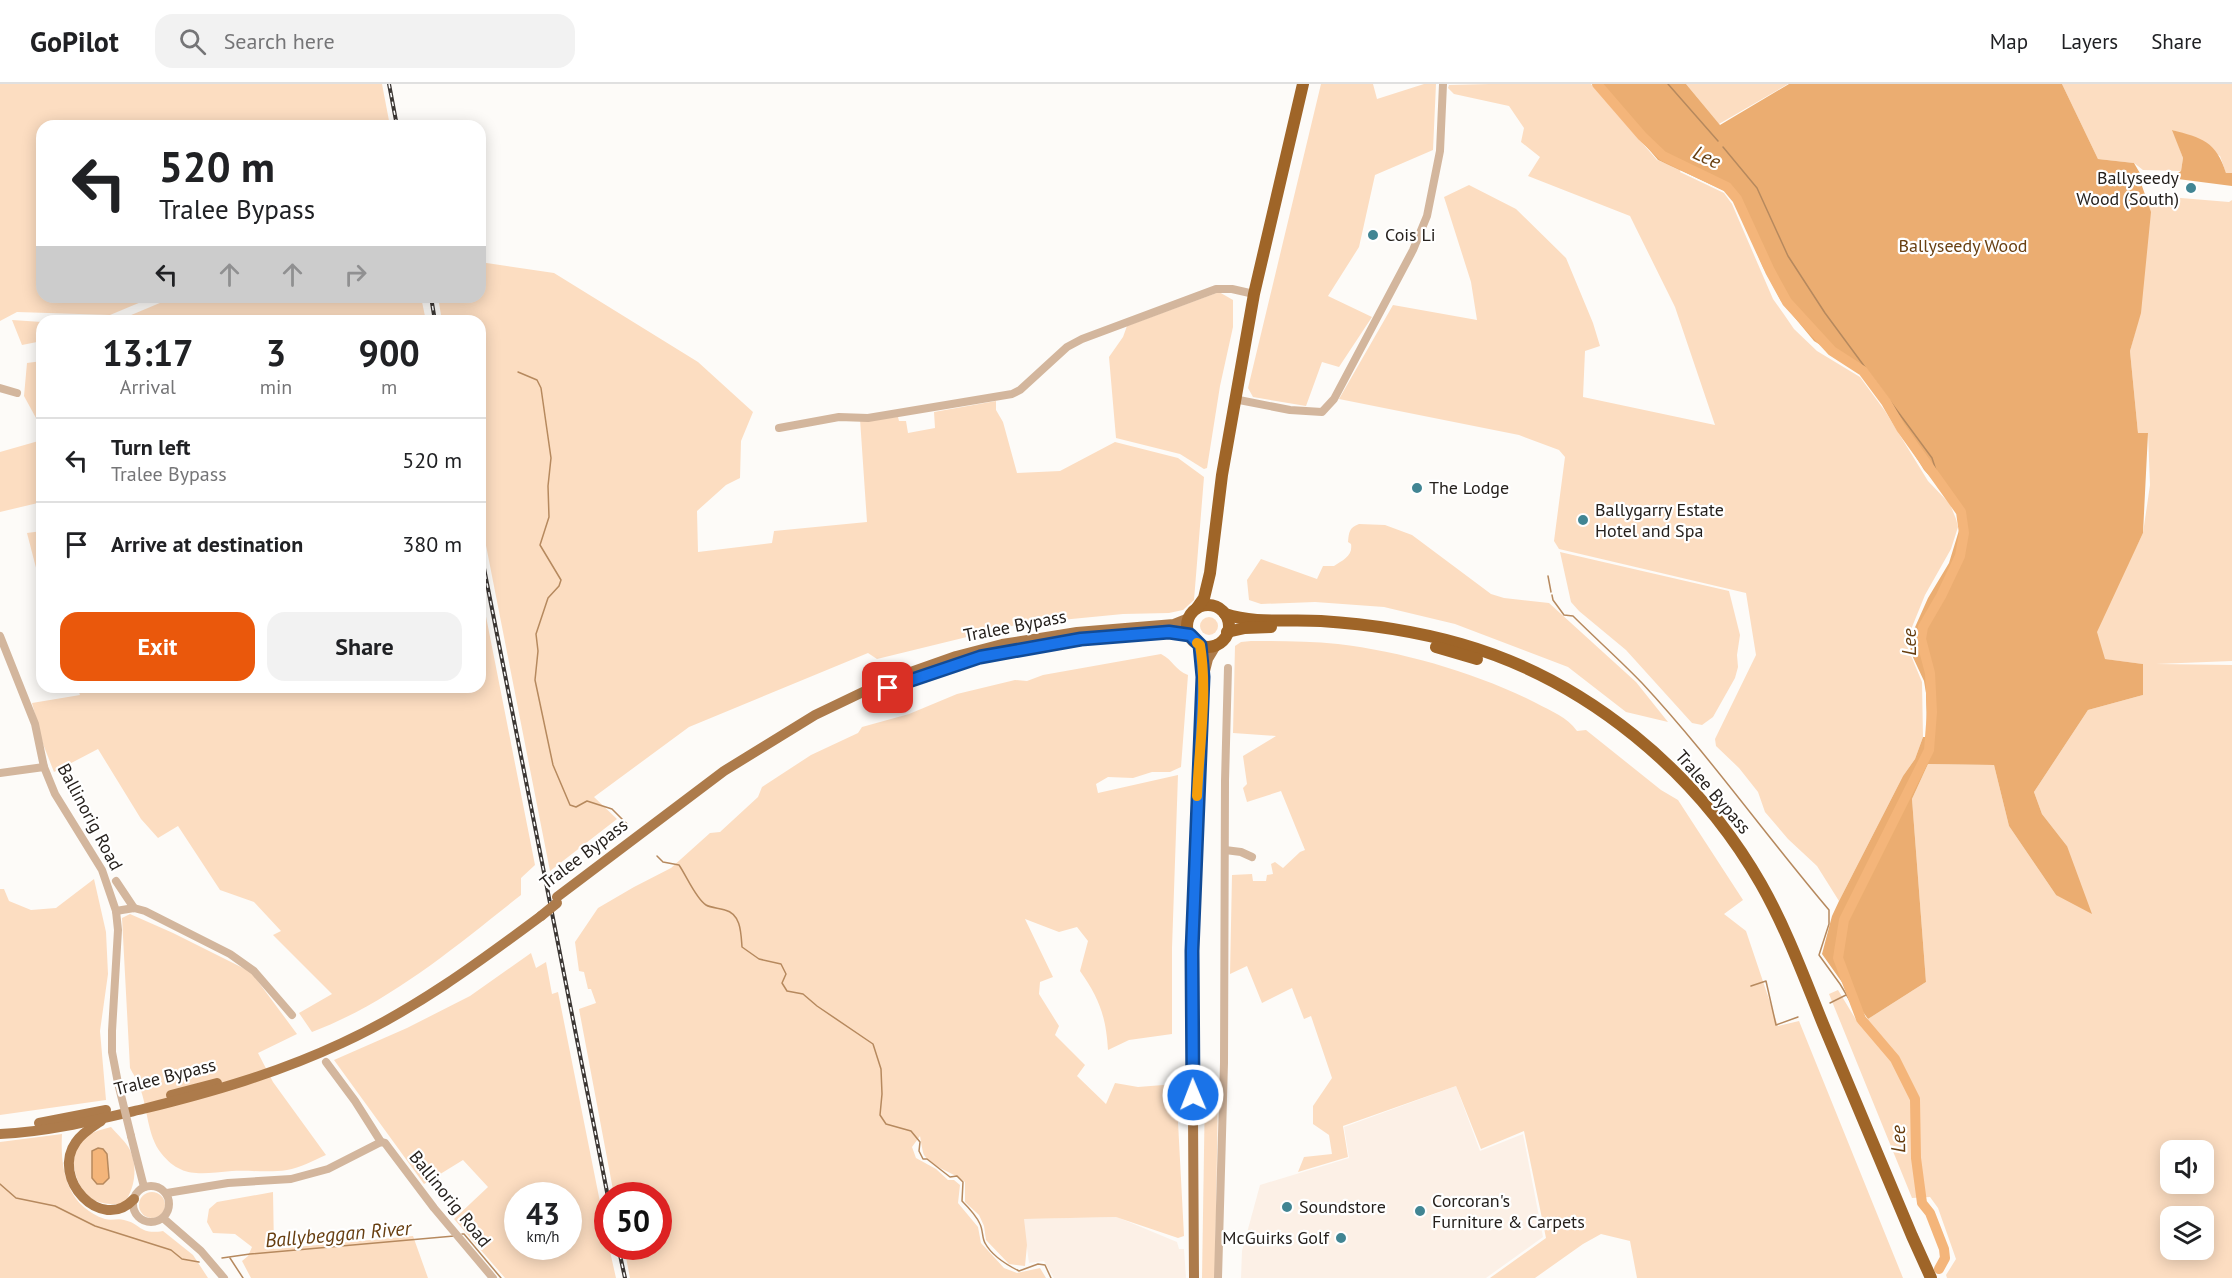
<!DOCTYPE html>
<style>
:root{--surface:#fff;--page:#f2f2f2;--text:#202124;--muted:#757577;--line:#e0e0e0;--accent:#ea580c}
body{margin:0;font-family:"PT Sans",sans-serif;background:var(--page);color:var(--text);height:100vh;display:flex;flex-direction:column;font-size:22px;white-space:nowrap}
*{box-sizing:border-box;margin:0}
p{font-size:20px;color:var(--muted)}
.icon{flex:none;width:33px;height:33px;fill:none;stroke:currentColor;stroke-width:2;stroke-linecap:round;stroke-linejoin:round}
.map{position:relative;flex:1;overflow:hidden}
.side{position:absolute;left:36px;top:231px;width:450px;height:378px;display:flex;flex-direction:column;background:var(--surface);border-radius:18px;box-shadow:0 3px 15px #0003}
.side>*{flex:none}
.hud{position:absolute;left:36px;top:36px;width:450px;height:183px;border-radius:18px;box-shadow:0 3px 15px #0003;background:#fff;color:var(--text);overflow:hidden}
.buttons{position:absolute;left:2160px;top:1056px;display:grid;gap:12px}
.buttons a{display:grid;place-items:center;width:54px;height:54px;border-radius:12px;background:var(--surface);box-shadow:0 3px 15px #0003;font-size:30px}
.speed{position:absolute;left:504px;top:1098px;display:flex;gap:12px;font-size:30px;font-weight:700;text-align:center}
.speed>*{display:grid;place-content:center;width:78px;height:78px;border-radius:50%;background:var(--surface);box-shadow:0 3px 15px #0003;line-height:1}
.speed small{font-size:15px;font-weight:400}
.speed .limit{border:9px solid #d22;background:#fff;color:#111}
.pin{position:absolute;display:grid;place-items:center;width:51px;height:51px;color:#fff;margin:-26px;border-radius:12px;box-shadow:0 3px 9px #0006}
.me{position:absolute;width:66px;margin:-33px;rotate:359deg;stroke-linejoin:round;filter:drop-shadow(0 0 4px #0008)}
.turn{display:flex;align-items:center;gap:21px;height:126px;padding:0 24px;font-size:27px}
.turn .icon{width:78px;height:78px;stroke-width:2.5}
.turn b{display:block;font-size:42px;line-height:51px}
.lanes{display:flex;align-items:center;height:57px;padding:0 24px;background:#0003;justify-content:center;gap:30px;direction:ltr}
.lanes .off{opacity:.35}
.eta{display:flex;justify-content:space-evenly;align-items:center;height:102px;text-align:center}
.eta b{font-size:36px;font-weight:800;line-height:42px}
.primary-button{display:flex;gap:12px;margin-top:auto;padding:12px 24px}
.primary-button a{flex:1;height:69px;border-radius:18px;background:var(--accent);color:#fff;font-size:24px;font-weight:800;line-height:69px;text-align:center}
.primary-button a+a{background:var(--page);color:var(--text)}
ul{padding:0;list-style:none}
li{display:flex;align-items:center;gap:18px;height:84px;padding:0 24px;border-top:2px solid var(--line)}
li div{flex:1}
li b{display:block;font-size:22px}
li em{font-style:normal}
header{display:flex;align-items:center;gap:36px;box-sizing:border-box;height:84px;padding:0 30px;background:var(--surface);border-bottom:2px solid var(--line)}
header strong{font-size:28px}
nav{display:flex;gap:33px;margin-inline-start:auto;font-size:21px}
.search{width:420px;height:54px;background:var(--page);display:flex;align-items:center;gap:15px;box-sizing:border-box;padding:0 21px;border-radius:18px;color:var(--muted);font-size:22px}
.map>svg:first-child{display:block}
</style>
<header>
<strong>GoPilot</strong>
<div class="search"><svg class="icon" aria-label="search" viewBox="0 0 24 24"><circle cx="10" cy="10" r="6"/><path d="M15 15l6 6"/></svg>Search here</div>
<nav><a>Map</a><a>Layers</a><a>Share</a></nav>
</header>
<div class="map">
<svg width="2232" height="1194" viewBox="0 0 2232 1194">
<rect width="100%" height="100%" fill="#fdfbf8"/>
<g fill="#fcf0e6">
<polygon points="1456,1002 1480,1067 1523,1050 1543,1153 1486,1194 1241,1194 1242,1167 1260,1101 1349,1074 1344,1043"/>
<polygon points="1117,1133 1177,1158 1179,1165 1184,1165 1186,1194 1054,1194 1044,1177 1029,1179 1023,1135"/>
</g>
<g fill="#fcddc1" fill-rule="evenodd">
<polygon points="0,0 382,0 390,42 42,42 42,213 153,213 110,231 17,228 0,237"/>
<polygon points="1321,0 1373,0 1377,15 1424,0 1436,0 1433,66 1375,91 1359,163 1328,212 1372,233 1339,283 1322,278 1306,322 1253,313 1248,304"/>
<polygon points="1489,0 1591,0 1657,76 1681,85 1680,88 1724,109 1732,120 1773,215 1783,229 1794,245 1817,267 1860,293 1885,327 1928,397 1950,420 1956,435 1958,443 1951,465 1925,511 1910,548 1907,562 1922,598 1923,653 1915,675 1903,692 1839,817 1817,782 1788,755 1765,728 1758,708 1739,684 1716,662 1715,655 1756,571 1746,509 1559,465 1554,457 1565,373 1559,366 1519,351 1339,315 1393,221 1477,236 1471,198 1444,113 1469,101 1516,125 1566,174 1593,239 1600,262 1585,267 1583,313 1715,341 1675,223 1630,132 1528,92 1540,73 1521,58 1524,44 1509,22 1454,10 1448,4 1449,1"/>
<polygon points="1686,0 1788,0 1719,40"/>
<polygon points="2062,0 2232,0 2232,89 2226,89 2220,72 2173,46 2183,74 2181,87 2143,86 2134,79 2098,75"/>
<path d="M2145,111L2229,118L2232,116V577L2156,580L2232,581V1194H1947L1946,1191L1956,1175L1938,1124L1930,1113L1912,1114L1829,910L1838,906L1858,939L1868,935L1926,898L1912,715L1928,680L1994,681L2009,742L2056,811L2067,762L2042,730L2034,708L2088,626L2143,611V580L2104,575L2095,547L2143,449L2150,401L2148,350L2138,349L2130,267L2140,229ZM2170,1066H2204V1100H2170ZM2170,1132H2204V1166H2170Z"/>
<polygon points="480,178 554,189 698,278 753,328 741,357 740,394 726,401 697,427 698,468 772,459 774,447 867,438 860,335 898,333 899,337 906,337 908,349 935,344 934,328 996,317 996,326 1003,338 1017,389 1060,387 1115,358 1178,374 1204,393 1194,516 1183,526 1169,529 1123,530 1020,540 877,575 868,569 689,643 594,713 617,735 550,787 480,431 480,237 442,237 438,213 480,213"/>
<polygon points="1219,208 1233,216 1233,243 1220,302 1207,384 1204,385 1180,370 1116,354 1109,273 1123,253 1127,242"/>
<polygon points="174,213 421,213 426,237 117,237"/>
<polygon points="12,236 42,238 42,257 22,261"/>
<polygon points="42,277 42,345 24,312 27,279"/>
<polygon points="42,356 42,418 0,428 0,368"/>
<path d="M1359,440L1385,441L1412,451L1491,510L1504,514L1549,519L1636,598L1668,638L1626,628L1568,583L1455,540L1384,523L1315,518L1261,520L1249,516L1247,496L1261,475L1317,495L1323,482H1334C1343,476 1353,472 1351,460L1348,458C1349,448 1349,444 1359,440Z"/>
<polygon points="42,447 42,507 27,449"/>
<polygon points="1560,468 1729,507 1740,551 1737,571 1738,583 1735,594 1713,633 1702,641 1692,639 1626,566 1579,527 1571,518"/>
<path d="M480,502L535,781L521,794V811C456,862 391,918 312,948L299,929L332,910L273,851L281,847L254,818L220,806L178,742L158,754L141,735L98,665L54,688L43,660L32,619L80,611L77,603H480Z"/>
<circle cx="1209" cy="542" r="9"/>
<path d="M1251,557C1280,557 1309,557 1338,560C1404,568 1477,589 1536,619C1551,627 1567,633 1577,647L1586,646L1661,706L1678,716L1743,816L1724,830L1746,847L1778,942L1799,937L1903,1194H1637L1630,1157L1601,1150L1583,1160L1535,1194H1490L1546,1154L1524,1047L1481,1065L1456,1002L1343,1042L1348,1073L1298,1088L1304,1073L1332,1070L1329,1051L1313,1040V1022L1332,994L1311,932L1304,935L1292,904L1262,919L1247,882L1230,890L1232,791L1252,790L1253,797H1266L1267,791L1273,790L1271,780L1275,778L1283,784L1300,768L1305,766L1281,707L1247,718L1243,704L1247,700L1243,672L1276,652L1233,649L1235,562L1241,558Z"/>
<path d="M1161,570C1173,576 1175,586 1188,591L1181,683L1170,688H1152L1133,694L1108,693L1096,700L1098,709L1178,691L1172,864V950L1129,956L1108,966C1106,932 1099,914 1080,887L1088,857L1077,843L1059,848L1025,835L1053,893L1040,898L1039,910L1059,942L1055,951L1085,981L1077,992L1106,1020L1115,999L1138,1003L1176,1000L1184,1152L1178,1154L1116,1133L1024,1135L1027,1161L1025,1182L1009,1180L986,1156L984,1142L979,1131L965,1118V1098C956,1090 932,1083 924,1071C922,1066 921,1057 920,1052L912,1063L916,1074L936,1085L948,1096H954L960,1101L958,1119L978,1143L981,1159L1004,1184L1017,1189L1040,1184L1046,1194H630L624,1163L658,1162V1112L614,1111L579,925L596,919L591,905H588L584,888L579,887L575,858L598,824L634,803L671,784L710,749L720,748L758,713L762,703L811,671L858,649L862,643L909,630L957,610L1015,596L1027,597L1043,591Z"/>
<polygon points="94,795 106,848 108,890 100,947 106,1016 0,1031 0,805 4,805 9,817 31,826 56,824"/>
<path d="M130,830L173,849L251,888L297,950L258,969L273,998L326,1071C314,1076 300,1084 287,1086C269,1089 251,1086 232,1087C204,1089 182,1096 161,1069C147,1051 148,1025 140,1004C138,997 133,990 130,984L122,834Z"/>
<path d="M531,869L536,884L546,878L552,910L558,908L607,1153L608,1162L609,1163L616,1194H505L454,1135L488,1103L463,1076L424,1100L334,976L407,944L470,912ZM518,1112H568V1162H518Z"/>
<polygon points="1205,1004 1218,1005 1215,1194 1202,1194"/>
<path d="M111,1043C117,1050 126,1058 130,1066C138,1084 135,1104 124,1120C115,1120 105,1121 96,1117C78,1109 67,1078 79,1060C87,1049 99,1046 111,1043Z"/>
<path d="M62,1050C60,1086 67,1122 105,1135C112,1137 118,1134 124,1136C142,1140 139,1151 163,1147L193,1171L208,1194H0V1058Z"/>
<circle cx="152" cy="1121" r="13"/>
<polygon points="273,1108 274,1165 413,1152 428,1194 251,1194 242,1177 248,1172 252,1163 235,1150 213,1149 207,1138 209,1125 217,1118"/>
</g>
<g fill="#ebad71">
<polygon points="1593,0 1686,0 1720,41 1789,0 2062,0 2098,75 2134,79 2141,91 2142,102 2151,128 2141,229 2130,267 2138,349 2148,349 2143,449 2097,548 2105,575 2143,580 2143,611 2088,626 2034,708 2042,730 2067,762 2092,830 2056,811 2009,742 1994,681 1928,680 1912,715 1926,898 1868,935 1822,870 1832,832 1839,817 1903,692 1915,675 1923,653 1927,653 1926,609 1924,597 1911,569 1910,561 1912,550 1928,514 1949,479 1960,443 1958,429 1946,410 1924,386 1863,288 1814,257 1781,217 1763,183 1734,116 1725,107 1658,76"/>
<path d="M2172,46C2202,54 2216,57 2226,89H2232V102L2170,94L2181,87L2183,74Z"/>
</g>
<polygon fill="#f4b57a" stroke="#b6895e" stroke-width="1.5" points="98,1064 103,1065 107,1070 109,1094 103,1100 97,1100 92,1094 92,1067"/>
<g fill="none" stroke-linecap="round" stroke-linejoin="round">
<g stroke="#b6895e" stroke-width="1.5">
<polyline points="1668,0 1718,57"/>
<polyline points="1723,63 1757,104 1788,172 1825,229 1932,374 1941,402"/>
<polyline points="518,288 537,296 541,304 551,374 548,402 549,433 540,461 561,496 559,502 548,514 536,550 538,567 535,596 553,681 570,721 576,723 587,717 612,725 627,740"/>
<polyline points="1548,492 1551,508"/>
<path d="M1552,511L1553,516L1564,531L1573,532C1596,555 1620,576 1642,599C1709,671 1766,752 1829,826V840L1819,871L1840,900L1861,935"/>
<path d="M657,772L663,778L679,781C686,791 696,815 706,821C711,824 720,824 725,826C741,830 741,849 742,863L759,875L781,880L786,890L782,899L787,907L803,910L817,922L873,960L881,985L882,1010L880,1031L886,1040L911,1047L920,1058L919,1067L923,1075H927L950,1093L957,1092L963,1098L962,1117C969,1124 976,1131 980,1140C983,1146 982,1154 985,1159C992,1172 1007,1181 1019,1187L1038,1180L1045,1181L1051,1194"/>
<polyline points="1751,902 1766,897 1776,941 1798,933"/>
<polyline points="1830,919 1846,911"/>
<polyline points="0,1100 16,1114 55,1122 95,1142 171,1166 182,1175 199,1178"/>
<polyline points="462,1150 464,1150 501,1194"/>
<polyline points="222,1174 250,1170 454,1152"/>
<polyline points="230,1174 243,1194"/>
</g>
<polyline stroke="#f4b57a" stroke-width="10" points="1597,0 1642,52 1663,72 1727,103 1737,115 1770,187 1787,218 1832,267 1863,287 1886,318 1901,344 1961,428 1964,449 1960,472 1941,512 1923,543 1921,555 1930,589 1932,628 1929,666 1844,836 1838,874 1861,935 1895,975 1915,1015 1916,1074 1922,1119 1930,1129 1944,1165 1945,1174 1939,1185"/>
<g stroke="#d3b69d" stroke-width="8">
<polyline points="0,304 17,309"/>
<polyline points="1234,315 1290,326 1322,328 1334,315 1413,166 1427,132 1440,67 1443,0"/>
<polyline points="779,344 839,333 868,334 1012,310 1020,306 1067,263 1082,255 1216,205 1232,205 1254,210"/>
<polyline points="0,552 35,640 44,683 55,710 102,786 116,827 118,846 112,947 112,968 118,999"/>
<polyline points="0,689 44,683"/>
<polyline points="1225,766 1241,768 1252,773"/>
<polyline points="116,797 134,824"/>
<polyline points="116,827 134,824 145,827 230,870 254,887 292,931"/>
<polyline points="326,978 355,1017 381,1058 385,1059 434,1124 493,1194"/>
<polyline points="131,1052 144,1103"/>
<circle cx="151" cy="1120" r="18"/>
<polyline points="167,1109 228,1099 291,1095 328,1085 381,1058"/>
<polyline points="163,1134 201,1167 224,1194"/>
<polyline points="1218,1194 1224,979 1225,697 1228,584"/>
</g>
<g stroke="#ad7b4b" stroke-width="10">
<polyline points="1154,549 1190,551"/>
<polyline points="1091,554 1136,550"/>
<polyline points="1205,587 1208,575 1217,560"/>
<path d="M877,609C927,585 983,570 1037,562"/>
<polyline points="557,813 724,687 815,631 888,596 956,572 1002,560 1077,548 1174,540 1189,534"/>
<polyline points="171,1011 217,999"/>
<path d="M101,1037C92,1043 82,1049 76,1058C50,1094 101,1150 134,1115"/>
<polyline points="39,1039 106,1026"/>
<path d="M0,1050C48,1048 96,1036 143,1025C212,1008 278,989 342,959C414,926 478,879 541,832"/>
<polyline points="1194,1194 1192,866 1203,593 1200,561"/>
</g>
<g stroke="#9f6528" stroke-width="12">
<circle cx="1208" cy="542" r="21"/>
<polyline points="1197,524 1204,514 1210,489 1222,391 1254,210 1303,0"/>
<path d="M1225,530C1255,540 1289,535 1321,537C1368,540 1415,547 1461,560C1587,596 1697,688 1761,800C1786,844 1804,893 1823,940C1853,1011 1882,1081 1912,1152L1931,1194"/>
<polyline points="1227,548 1245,544 1271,543"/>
<polyline points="1436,563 1477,575"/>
</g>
<defs>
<g id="rail">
<polyline points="389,0 397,42"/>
<polyline points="431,213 435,237"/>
<polyline points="480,464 608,1113"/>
<polyline points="618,1162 625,1194"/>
</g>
</defs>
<use href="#rail" stroke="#3c3734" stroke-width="4"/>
<use href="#rail" stroke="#fff" stroke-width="1.5" stroke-dasharray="4.5" stroke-linecap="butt"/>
<polyline stroke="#d3b69d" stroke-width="8" points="118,999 131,1052"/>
<polyline stroke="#ad7b4b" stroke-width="10" points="541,832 557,819"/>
</g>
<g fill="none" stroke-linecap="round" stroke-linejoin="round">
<defs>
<polyline id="route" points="888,604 980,573 1081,555 1169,548 1190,551 1200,561 1203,593 1192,867 1193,1011"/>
</defs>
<use href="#route" stroke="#114b97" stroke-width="15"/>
<use href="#route" stroke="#1a73e8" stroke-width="10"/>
<path stroke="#f59e0b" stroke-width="10" d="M1197,559L1200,561C1208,607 1199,664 1197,712"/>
</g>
<g fill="#418593" stroke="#fff" stroke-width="2">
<circle cx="2191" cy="104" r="6"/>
<circle cx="1373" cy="151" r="6"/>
<circle cx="1417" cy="404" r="6"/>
<circle cx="1583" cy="436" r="6"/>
<circle cx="1287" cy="1123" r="6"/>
<circle cx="1420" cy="1127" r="6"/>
<circle cx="1341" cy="1154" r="6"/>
</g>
<g text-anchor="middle" stroke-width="4.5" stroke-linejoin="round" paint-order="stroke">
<g font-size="18" fill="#26211d" stroke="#fff" text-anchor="start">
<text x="2179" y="100" text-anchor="end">Ballyseedy<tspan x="2179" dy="21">Wood (South)</tspan></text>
<text x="1385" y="157">Cois Li</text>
<text x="1429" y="410">The Lodge</text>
<text x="1595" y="432">Ballygarry Estate<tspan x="1595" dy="21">Hotel and Spa</tspan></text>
<text x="1432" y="1123">Corcoran's<tspan x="1432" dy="21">Furniture &amp; Carpets</tspan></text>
<text x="1299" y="1129">Soundstore</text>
<text x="1329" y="1160" text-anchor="end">McGuirks Golf</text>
</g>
<g font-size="18" fill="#694012" stroke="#fff">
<text x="1963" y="168">Ballyseedy Wood</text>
</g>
<g font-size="18" fill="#26211d" stroke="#fff">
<text transform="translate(1015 542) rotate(-11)" y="6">Tralee Bypass</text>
<text transform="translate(1713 708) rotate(49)" y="6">Tralee Bypass</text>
<text transform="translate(90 733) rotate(62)" y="6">Ballinorig Road</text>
<text transform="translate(584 770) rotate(-37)" y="6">Tralee Bypass</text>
<text transform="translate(165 993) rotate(-14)" y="6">Tralee Bypass</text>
<text transform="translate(450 1115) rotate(51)" y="6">Ballinorig Road</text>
</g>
<g font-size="20" font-style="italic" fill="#673e10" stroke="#fff">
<text transform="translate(1707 73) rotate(25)" y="7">Lee</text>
<text transform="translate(1909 558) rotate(-90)" y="7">Lee</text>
<text transform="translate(1898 1055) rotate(-91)" y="7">Lee</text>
<text transform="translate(338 1150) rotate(-5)" y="7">Ballybeggan River</text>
</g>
</g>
</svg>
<div class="buttons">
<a><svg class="icon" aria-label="sound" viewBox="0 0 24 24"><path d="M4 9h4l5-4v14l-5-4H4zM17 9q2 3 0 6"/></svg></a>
<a><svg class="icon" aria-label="layers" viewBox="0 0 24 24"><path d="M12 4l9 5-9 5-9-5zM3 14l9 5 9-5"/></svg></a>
</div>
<div class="speed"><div>43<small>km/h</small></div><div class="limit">50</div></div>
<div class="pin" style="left:888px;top:604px;background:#d93025"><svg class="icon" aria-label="arrive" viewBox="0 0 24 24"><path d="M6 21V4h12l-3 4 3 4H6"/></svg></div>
<svg class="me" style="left:1193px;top:1011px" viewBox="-20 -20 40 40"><circle r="17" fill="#1a73e8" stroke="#fff" stroke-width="3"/><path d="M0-11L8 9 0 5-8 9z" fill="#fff"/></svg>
<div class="hud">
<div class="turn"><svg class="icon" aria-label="left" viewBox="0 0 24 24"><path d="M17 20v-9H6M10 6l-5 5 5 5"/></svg><div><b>520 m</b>Tralee Bypass</div></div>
<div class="lanes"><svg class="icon" aria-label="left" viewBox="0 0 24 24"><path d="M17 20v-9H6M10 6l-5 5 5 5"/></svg><svg class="icon off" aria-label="ahead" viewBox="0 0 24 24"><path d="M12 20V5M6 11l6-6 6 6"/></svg><svg class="icon off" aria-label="ahead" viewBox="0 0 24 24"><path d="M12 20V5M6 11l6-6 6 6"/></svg><svg class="icon off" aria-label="right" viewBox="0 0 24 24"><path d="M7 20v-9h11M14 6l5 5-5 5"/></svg></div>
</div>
<section class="side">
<div class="eta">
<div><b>13:17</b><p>Arrival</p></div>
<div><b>3</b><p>min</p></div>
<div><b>900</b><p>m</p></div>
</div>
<ul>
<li><svg class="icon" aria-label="left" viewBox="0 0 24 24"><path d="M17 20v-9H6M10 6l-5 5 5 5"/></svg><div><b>Turn left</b><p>Tralee Bypass</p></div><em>520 m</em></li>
<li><svg class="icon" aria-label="arrive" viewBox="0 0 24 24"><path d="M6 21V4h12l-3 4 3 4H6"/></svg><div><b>Arrive at destination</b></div><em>380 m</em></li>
</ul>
<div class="primary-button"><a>Exit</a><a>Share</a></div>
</section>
</div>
